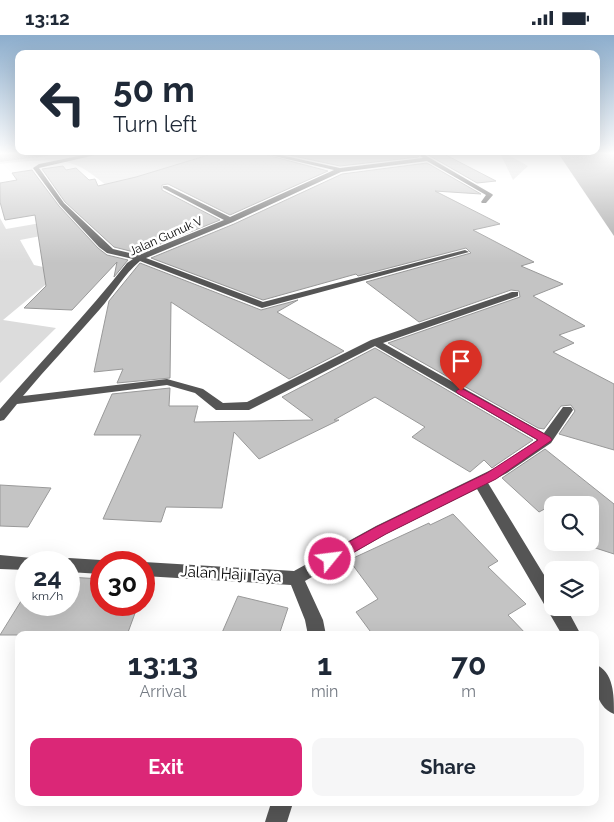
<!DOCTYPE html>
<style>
:root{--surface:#fff;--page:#f6f6f7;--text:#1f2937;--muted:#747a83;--accent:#db2777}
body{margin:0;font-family:Raleway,sans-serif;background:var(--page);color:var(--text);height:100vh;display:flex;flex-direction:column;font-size:19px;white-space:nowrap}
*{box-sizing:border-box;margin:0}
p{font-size:16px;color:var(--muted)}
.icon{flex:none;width:28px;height:28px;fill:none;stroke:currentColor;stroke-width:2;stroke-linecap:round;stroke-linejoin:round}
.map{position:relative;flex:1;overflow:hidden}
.sheet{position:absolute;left:15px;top:596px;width:584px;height:175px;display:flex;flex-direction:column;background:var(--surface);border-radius:10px;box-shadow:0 5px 20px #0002}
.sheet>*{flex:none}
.hud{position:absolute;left:15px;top:15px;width:585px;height:105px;border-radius:10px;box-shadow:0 5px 20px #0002;background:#fff;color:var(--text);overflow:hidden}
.controls{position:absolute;left:544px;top:461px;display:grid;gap:10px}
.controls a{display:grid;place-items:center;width:55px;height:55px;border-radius:10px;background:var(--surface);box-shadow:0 5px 20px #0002;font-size:25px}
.speed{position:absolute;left:15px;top:516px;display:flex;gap:10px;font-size:25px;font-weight:700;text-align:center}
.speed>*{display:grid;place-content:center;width:65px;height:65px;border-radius:50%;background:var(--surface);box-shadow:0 5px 20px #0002;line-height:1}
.speed small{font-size:12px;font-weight:400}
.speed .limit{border:8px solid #d22;background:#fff;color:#111}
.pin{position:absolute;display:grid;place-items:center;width:42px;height:42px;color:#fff;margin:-51px -21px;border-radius:50% 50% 50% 0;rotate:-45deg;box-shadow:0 0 5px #0007}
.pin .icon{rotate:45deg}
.me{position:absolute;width:55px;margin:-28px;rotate:61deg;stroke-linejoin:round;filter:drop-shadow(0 0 4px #0008)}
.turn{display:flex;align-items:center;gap:18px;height:105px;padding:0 15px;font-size:22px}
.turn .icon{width:65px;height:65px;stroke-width:2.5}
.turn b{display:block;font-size:35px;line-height:42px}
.eta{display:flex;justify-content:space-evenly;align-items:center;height:85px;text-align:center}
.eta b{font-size:30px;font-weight:700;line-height:35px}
.button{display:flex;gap:10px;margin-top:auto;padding:10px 15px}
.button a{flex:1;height:58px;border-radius:10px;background:var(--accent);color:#fff;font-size:20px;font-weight:700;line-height:58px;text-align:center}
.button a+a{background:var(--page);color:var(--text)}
.status{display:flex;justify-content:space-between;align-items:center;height:35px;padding:0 25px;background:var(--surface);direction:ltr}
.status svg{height:14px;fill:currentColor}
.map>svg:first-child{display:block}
</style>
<div class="status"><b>13:12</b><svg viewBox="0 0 49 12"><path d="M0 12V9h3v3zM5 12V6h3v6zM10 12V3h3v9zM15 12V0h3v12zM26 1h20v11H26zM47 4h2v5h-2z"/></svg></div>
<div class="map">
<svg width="614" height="787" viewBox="0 0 614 787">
<rect width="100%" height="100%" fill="#fff"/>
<g fill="#dcdcdc">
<path d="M53,118H211L217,120L115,157C101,147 86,132 70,128C53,123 17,127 0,129V125Z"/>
<polygon points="500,118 505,118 528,131 513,145"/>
<polygon points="0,183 6,194 58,185 67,196 20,205 34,230 62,236 3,285 56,293 0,348"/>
</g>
<g fill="#a3a3a3">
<polygon points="0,118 69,118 0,127"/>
<polygon points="558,118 614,118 614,201"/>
</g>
<g fill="#c4c4c4" stroke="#999">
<polygon points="215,118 259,118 328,136 230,180 168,149 162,150 162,155 220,185 138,218 114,212 65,167 42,134 63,131 66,135 76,133 89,145 95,144 98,151 136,142"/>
<polygon points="280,118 421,118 418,122 340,131"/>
<polygon points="425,118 442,118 496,146 477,148"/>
<polygon points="427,128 481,159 435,156 500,189 473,195 534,227 521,231 563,249 533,261 585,291 559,300 574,308 553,317 614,349 614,415 559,399 575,376 571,370 561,371 544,394 538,393 388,308 520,262 519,256 511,255 419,287 366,247 471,218 466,213 358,241 356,239 263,265 151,223 234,189 342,139"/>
<polygon points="32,135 59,171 98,213 107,220 128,225 114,242 117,227 72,275 24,273 46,251 35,180 5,185 0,167 0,148 17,145 12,138"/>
<polygon points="140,228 261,275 298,265 277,277 344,316 289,344 171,267 170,343 117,348 123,334 94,337 109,266"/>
<polygon points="375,313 533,405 496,430 492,433 484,425 470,437 412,402 425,392 375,362 334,385 339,385 259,424 234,397 222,473 166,472 161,487 103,484 141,400 94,400 112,359 170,353 169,371 198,371 194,387 313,385 282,362"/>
<polygon points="545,414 614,469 614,519 580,508 590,508 590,470 552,470 539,477 502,443"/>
<polygon points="0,450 51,453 28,492 0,491"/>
<polygon points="453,479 498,526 488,532 526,569 508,580 527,600 373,600 356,577 378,564 349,525 429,488 430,490"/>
<polygon points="69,542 101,544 101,570 138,570 127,600 0,600 26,558 26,570 69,570"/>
<polygon points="238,561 288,573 279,600 221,600"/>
</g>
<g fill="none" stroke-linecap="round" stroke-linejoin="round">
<g fill="#555" fill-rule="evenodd">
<path d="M93,118H104L39,133L64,168L113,214L138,220L224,185L163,153V151H167L230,182L334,135L261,118H271L340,133L423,123L420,121L423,119L492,159L493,160L486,168H482L481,167L486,160L427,126L341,137L233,187L146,223L263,267L465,215L469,217L262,273L140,226C124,239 114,258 100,274C75,303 48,331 23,361L167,344L203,354L223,368L247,367L371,305L512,257H518V261L383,308L544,398L563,372H571L573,375L551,408L507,438L488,448L552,553V572H566L581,600H562L477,454L386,499L305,546L323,585L326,600H308L305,585L291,550L144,541V527L294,536L376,491L497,432L537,405L375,311L249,375H216L195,358L167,350L17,369L4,385L0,386V374C42,325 87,279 127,228L133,224L107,218L99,212L60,170L33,133L39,129Z"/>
<polygon points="0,520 32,523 34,528 26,528 26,535 0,534"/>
<polygon points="69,523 101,525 107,528 101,528 101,539 69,537 69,528 62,528"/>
<path d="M595,629C614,637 614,660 614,679C594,671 595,647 595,629Z"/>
<polygon points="271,768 293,768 287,787 265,787"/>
</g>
</g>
<linearGradient id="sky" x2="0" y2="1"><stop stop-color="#8cadcc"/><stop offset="0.52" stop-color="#fff"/><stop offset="1" stop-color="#fff" stop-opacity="0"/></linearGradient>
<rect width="614" height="228" fill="url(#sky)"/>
<polygon fill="#db2777" stroke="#8e194d" points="461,353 550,402 552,405 496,444 386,499 335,528 330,530 325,528 323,524 325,520 376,492 487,438 538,405 457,358 456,356"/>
<g text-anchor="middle" stroke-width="5" stroke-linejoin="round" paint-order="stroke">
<g font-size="12" fill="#000" stroke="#fff">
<text transform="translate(166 201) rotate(-24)" y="4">Jalan Gunuk V</text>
</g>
<g font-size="15" fill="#000" stroke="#fff">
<text transform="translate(231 539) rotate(3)" y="5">Jalan Haji Taya</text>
</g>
</g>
</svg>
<div class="controls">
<a><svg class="icon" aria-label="search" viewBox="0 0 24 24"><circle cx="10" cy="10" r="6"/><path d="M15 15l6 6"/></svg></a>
<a><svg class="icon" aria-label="layers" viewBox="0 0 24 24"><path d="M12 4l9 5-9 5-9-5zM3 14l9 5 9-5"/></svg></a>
</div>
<div class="speed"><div>24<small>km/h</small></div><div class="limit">30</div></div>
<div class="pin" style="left:461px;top:356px;background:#d93025"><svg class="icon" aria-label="arrive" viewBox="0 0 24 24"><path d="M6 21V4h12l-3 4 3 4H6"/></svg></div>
<svg class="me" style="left:330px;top:524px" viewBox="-20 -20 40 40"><circle r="17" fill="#db2777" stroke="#fff" stroke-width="3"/><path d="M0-11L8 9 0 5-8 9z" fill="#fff"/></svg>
<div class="hud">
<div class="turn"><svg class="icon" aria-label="left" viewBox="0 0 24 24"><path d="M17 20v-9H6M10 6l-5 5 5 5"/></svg><div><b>50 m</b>Turn left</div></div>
</div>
<section class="sheet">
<div class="eta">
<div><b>13:13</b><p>Arrival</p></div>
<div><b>1</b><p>min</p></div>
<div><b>70</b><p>m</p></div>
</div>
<div class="button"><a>Exit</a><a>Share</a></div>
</section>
</div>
